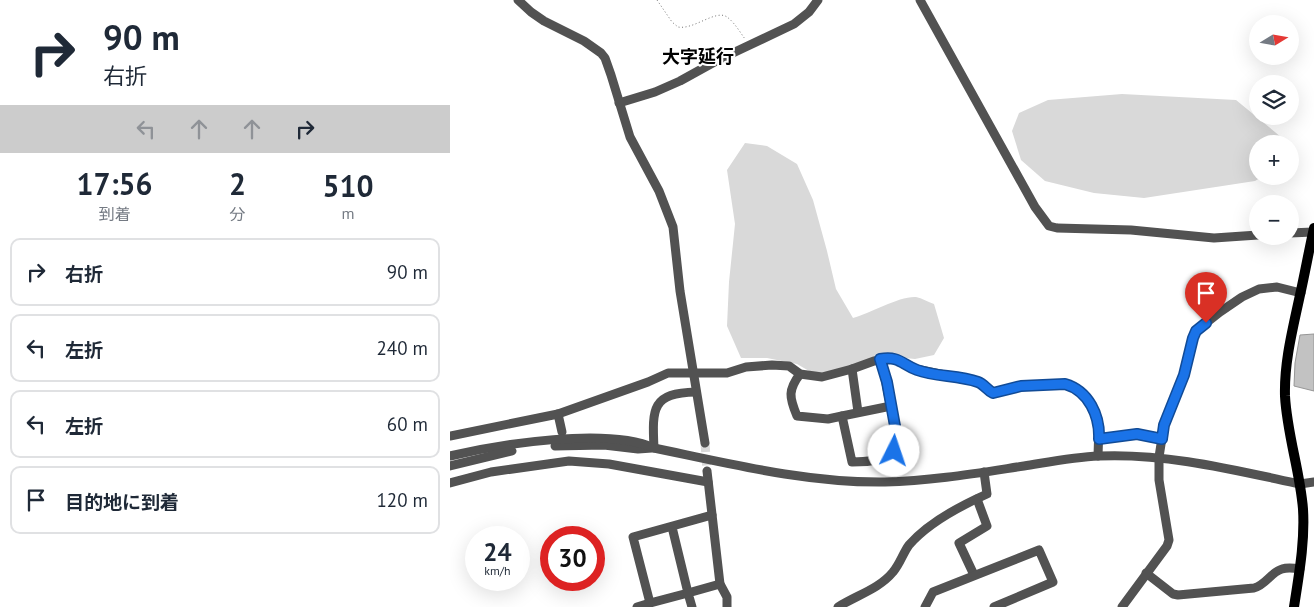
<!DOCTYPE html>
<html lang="ja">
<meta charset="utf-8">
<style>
:root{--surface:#fff;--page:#f2f2f3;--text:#1f2937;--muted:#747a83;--line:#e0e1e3}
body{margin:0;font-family:"PT Sans","Noto Sans JP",sans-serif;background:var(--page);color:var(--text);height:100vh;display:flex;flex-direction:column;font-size:19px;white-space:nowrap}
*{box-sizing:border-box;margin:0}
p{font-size:16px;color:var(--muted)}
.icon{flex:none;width:28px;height:28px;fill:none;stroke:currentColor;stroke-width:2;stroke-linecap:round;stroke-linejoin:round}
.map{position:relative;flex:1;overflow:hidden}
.drawer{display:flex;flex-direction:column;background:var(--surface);width:450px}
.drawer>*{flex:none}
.hud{background:#fff;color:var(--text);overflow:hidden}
.needle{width:32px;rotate:79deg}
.tools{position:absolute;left:799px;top:15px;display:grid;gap:10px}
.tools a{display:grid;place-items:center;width:50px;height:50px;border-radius:50%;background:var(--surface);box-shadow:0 5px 20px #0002;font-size:25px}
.speed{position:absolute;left:15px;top:526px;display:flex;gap:10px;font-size:25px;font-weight:700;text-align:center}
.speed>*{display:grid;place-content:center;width:65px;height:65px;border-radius:50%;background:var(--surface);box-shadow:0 5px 20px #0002;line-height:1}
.speed small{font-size:12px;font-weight:400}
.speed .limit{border:8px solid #d22;background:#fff;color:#111}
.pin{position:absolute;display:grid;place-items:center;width:42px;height:42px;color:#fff;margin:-51px -21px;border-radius:50% 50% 50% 0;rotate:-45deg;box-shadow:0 0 5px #0007}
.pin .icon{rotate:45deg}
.me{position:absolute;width:55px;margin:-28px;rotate:4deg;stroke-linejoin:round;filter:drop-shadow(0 0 4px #0008)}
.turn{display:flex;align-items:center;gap:18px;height:105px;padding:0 20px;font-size:22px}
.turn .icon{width:65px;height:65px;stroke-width:2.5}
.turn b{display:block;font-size:35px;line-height:42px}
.lanes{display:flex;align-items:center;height:48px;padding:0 20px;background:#0003;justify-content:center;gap:25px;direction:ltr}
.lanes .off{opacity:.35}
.eta{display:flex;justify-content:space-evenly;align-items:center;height:85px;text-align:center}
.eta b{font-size:30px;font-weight:600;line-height:35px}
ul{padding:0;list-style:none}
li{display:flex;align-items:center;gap:15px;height:68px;margin:0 10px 8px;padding:0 10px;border:2px solid var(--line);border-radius:10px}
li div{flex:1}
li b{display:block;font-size:19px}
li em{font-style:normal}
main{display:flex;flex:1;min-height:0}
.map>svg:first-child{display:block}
</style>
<main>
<section class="drawer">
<div class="hud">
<div class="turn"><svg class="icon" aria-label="right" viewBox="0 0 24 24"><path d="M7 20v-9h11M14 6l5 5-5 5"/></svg><div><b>90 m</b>右折</div></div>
<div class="lanes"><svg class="icon off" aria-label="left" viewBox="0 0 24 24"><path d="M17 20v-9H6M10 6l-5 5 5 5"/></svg><svg class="icon off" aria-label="ahead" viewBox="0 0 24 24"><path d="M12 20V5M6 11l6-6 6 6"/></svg><svg class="icon off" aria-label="ahead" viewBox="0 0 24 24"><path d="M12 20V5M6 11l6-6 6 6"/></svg><svg class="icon" aria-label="right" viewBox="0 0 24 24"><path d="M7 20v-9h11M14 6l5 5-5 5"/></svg></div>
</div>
<div class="eta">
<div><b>17:56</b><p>到着</p></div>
<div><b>2</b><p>分</p></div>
<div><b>510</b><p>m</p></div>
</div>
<ul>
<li><svg class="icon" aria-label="right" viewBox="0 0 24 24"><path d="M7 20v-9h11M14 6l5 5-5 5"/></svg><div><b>右折</b></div><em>90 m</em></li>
<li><svg class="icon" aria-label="left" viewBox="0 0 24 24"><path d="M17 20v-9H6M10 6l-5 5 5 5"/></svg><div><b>左折</b></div><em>240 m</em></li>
<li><svg class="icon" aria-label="left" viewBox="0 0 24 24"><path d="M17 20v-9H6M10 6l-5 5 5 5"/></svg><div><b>左折</b></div><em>60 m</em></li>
<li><svg class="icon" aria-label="arrive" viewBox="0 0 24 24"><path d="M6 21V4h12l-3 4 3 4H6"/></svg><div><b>目的地に到着</b></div><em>120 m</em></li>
</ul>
</section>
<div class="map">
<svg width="864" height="607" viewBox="0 0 864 607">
<rect width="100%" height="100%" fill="#fff"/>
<g fill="#d9d9d9">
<polygon points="672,94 786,100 831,137 831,144 808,144 808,176 813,176 805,181 694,198 644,193 595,181 571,160 562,131 569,113 598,100"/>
<path d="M295,143L317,146L347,164L363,200L377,251L386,289L403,318C421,313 449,296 466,297C472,298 478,302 484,304L494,338L484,355L465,359L434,356L366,375L347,364L317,358H291L277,326L279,282L285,224L277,170Z"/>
</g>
<polygon fill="#c2c2c2" stroke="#969696" points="864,334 864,391 844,386 845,363 850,335"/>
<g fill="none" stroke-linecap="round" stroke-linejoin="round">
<polyline stroke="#d9d9d9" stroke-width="9" stroke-dasharray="9 4.5" stroke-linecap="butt" points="255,443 257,471"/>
<path stroke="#747474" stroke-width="1" stroke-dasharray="1 2.5" stroke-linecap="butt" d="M207,0L222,22L228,27C244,30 266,9 277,17C284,22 290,32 295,39"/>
<g stroke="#525252" stroke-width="9">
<polyline points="68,0 81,12 94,21 134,41 151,53 155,58 161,75 180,137 209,191 223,227 230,291 255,443"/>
<polyline points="470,0 585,207 599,226 607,228 681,230 764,238 808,235"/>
<polyline points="169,103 205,92 230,81 268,60 344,24 359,12 368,0"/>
<polyline points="840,233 863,232"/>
<polyline points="402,369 408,412"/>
<path d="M350,374C338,390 339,397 347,416L378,419L392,416L402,462C412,462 435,461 442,453C454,440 443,418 440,404C437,389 435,374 430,359"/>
<polyline points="108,414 112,432"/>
<polyline points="392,416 441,406"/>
<polyline points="0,436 108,414 198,382 218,373 277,373 296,367 322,365 339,366 350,374 372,377 402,369 424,361 444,358 453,362 466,369 529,382 543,393 571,386 615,384 629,390 636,397 641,406 649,425 648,456"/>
<polyline points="649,439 687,434 712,439"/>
<polyline points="105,446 154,445 188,449 202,448"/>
<path d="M204,448C202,408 202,393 246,392"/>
<path d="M0,456C50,444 158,427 204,448C281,464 357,483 435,482C482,481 528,473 574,466C599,462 624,457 649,456C717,453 784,470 850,484L864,482"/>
<polyline points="0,466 62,451"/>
<polyline points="257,471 270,584 277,597 277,607"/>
<polyline points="0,483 41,472 119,461 159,464 258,482"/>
<polyline points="222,527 238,593 200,603 183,537 262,515"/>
<path d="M696,573L723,594L728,595L804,588C816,585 821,572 832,569C838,567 844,568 850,569"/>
<polyline points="524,575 509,543 537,526 527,499"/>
<polyline points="187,607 200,603"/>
<polyline points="242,607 238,593 270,584"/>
<path d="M388,607C407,595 429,589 443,572C450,564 453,553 459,545C479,522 510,506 537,494L534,472"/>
<polyline points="475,607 483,592 589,550 603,582 544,607"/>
<polyline points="672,607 717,546 719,540 709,480 709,457 714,425 734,375 743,338 746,331 770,312 792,297 809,289 827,287 851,293"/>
</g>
<path stroke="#000" stroke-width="10" d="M844,607C849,574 855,542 853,509C850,471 837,434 835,396C834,362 843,328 850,295C855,273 859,250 864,228"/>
</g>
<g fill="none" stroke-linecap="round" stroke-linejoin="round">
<defs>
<path id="route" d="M444,451L447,437L437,382L430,359C450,356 451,364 467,370C486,377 508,375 528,382C534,384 537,390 543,393L571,386L615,384C639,391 650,416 649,439L687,434L712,439L714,425L734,375L743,338L746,331L756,323"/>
</defs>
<use href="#route" stroke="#114b97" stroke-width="12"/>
<use href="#route" stroke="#1a73e8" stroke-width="9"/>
</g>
<g text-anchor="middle" stroke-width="4" stroke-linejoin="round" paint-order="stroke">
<g font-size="18" font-weight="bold" fill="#000" stroke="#fff">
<text x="248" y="63">大字延行</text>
</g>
</g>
</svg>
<div class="tools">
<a><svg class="needle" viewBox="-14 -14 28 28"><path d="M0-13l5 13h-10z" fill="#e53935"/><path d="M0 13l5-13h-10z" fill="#747a83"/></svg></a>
<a><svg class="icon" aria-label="layers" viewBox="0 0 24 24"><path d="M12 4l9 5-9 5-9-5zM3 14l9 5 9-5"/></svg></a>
<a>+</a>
<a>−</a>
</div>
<div class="speed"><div>24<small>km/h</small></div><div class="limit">30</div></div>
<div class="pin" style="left:756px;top:323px;background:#d93025"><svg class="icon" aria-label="arrive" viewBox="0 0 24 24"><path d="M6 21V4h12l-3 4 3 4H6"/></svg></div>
<svg class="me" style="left:444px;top:451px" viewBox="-20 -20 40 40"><circle r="19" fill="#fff"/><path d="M0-13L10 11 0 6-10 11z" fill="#1a73e8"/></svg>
</div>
</main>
